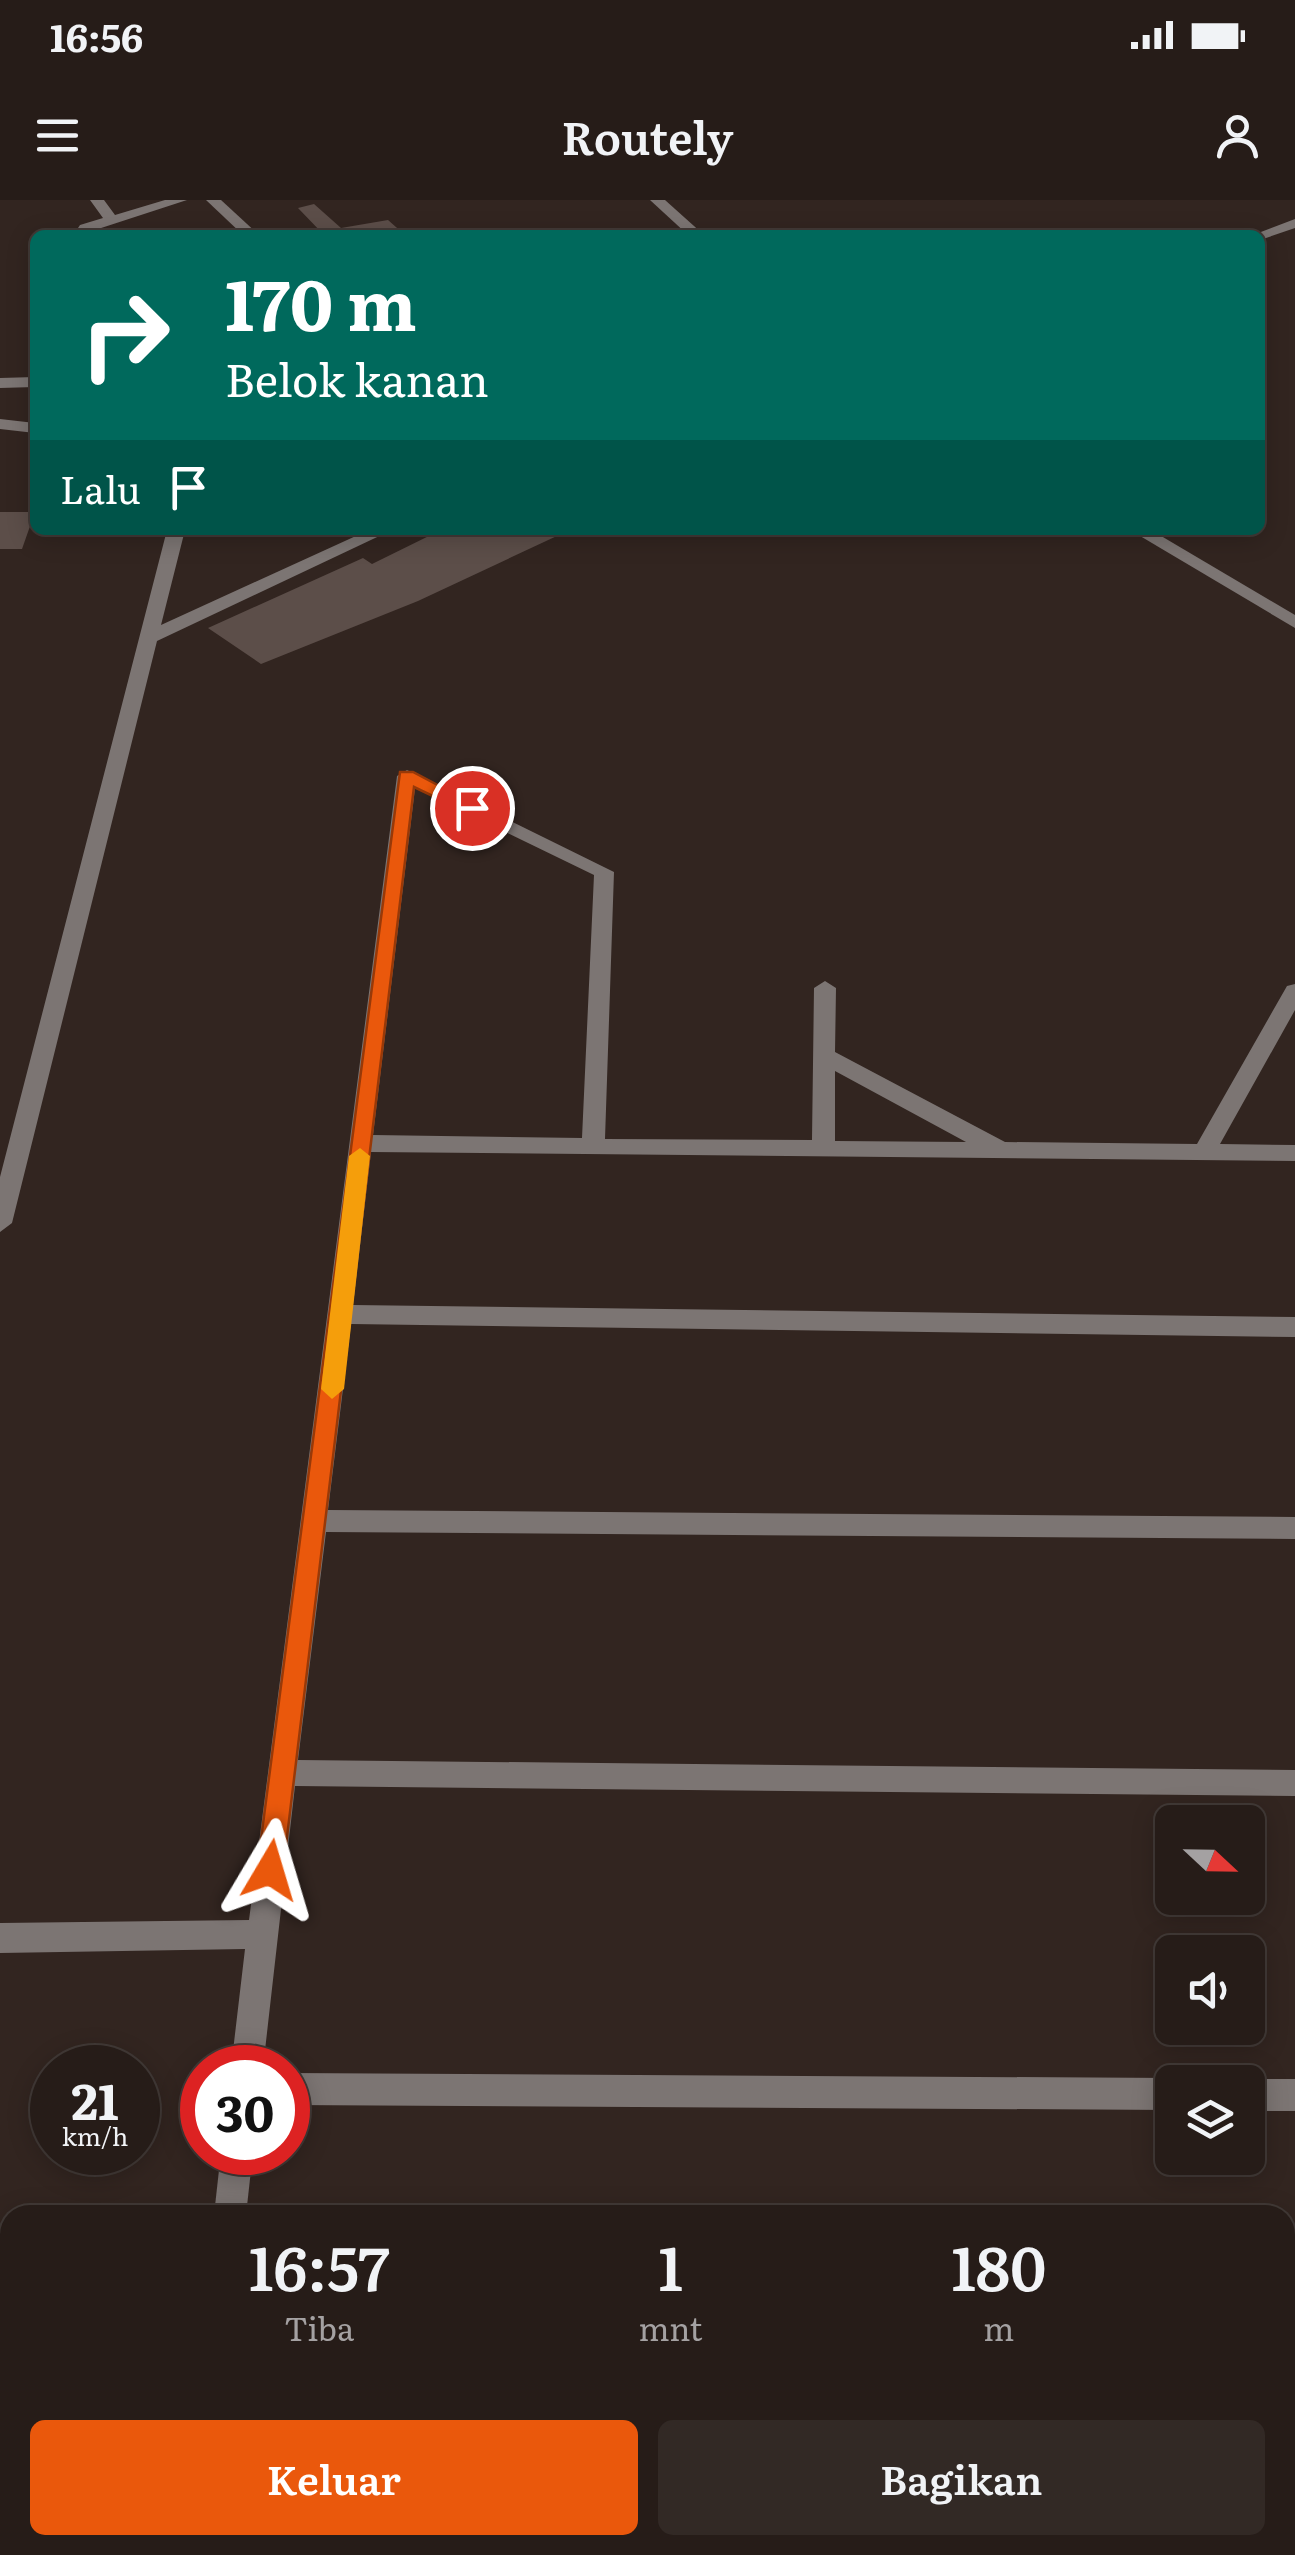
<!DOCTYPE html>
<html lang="id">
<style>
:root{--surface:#261c18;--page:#322925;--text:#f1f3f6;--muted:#a4a1a2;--line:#423a37;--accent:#ea580c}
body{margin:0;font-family:Literata,serif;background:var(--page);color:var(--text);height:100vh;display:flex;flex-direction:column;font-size:38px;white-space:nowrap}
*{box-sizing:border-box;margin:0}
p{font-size:32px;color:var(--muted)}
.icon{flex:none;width:55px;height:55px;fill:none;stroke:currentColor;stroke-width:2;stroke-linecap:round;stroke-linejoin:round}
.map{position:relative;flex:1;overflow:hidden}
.sheet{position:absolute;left:0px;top:2005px;width:1295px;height:350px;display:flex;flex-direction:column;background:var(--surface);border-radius:30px 30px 0 0;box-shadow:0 5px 25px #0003,0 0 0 2px var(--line)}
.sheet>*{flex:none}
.guide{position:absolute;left:30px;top:30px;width:1235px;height:305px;border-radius:15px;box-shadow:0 5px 25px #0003,0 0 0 2px var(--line);background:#00695c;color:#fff;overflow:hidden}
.needle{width:65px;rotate:112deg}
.tools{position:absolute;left:1155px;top:1605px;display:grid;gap:20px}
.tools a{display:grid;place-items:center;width:110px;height:110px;border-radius:15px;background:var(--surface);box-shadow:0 5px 25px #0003,0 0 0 2px var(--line);font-size:50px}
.speed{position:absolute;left:30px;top:1845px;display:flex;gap:20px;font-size:50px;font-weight:700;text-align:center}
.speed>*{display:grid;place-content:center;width:130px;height:130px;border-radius:50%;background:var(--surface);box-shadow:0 5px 25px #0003,0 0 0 2px var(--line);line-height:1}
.speed small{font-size:25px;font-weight:400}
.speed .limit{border:15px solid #d22;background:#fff;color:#111}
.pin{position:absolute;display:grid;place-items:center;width:85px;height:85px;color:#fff;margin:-42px;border:5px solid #fff;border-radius:50%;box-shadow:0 2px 10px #0007}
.me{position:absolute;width:110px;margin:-55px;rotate:7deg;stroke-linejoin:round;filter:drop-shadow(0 0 8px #0008)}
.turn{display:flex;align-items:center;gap:35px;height:210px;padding:0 30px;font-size:45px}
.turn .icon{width:130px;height:130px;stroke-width:2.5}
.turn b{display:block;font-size:70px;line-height:85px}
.then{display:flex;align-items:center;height:95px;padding:0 30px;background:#0003;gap:20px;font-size:38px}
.eta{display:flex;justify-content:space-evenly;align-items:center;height:170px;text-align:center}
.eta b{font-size:60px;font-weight:600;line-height:70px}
.primary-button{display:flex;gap:20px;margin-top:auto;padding:20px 30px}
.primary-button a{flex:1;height:115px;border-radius:15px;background:var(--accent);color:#fff;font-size:40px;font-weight:600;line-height:115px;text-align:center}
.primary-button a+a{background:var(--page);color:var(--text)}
.status{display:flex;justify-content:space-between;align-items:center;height:70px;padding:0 50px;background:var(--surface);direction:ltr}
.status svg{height:28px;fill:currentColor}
header{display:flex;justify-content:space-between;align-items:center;height:130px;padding:0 30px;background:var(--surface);font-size:45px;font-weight:600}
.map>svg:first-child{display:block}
</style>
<div class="status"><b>16:56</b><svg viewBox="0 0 49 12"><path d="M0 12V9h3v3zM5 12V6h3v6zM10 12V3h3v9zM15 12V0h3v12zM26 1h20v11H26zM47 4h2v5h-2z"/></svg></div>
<header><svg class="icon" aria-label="menu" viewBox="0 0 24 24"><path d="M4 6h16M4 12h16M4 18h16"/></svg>Routely<svg class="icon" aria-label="person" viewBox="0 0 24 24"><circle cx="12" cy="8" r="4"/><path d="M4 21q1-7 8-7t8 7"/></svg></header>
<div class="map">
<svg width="1295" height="2355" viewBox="0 0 1295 2355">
<rect width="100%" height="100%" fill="#322520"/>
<g fill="#5c4e49">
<polygon points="314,4 341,28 388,20 405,35 324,35 298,8"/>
<polygon points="0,312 35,312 22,349 0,349"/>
<polygon points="441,330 552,330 559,335 418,401 261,464 208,428 363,358 372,364"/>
</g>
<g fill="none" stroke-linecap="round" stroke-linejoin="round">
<g fill="#7c7573" fill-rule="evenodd">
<polygon points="90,0 104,0 115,15 165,0 187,0 95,30 100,35 84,35 78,28 80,25 103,18"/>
<polygon points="206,0 221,0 259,35 243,35"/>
<polygon points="650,0 665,0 704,35 688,35"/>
<polygon points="1295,19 1295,28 1260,40 1260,35 1253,35"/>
<polygon points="35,177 35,187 0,188 0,178"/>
<polygon points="0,219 35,223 35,233 0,229"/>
<polygon points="167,330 185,330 161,425 369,330 392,330 157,441 12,1023 0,1032 0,977"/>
<polygon points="1130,330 1151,330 1295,415 1295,428"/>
<path d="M407,570L614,672L605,939L812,940L814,788L825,781L836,788L835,852L1005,942L1197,944L1287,786L1295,784V810L1220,944L1295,945V961L371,952L353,1105L1295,1117V1137L351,1124L328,1310L1295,1317V1339L326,1332L298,1560L1295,1570V1596L295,1586L263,1868H231L245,1749L0,1753V1723L249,1720L397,576ZM415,588L594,675L582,938L373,935ZM835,871L966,942L835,941Z"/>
<polygon points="288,1873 1172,1878 1182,1882 1172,1882 1172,1910 288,1905"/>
<polygon points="1248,1879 1295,1879 1295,1911 1248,1911 1248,1882 1240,1882"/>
<polygon points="221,1952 253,1952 246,2015 214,2015"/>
<rect x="1285" y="2255" width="10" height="36"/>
<polygon points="174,2345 210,2345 209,2355 173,2355"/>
</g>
</g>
<polygon fill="#ea580c" stroke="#983908" stroke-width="2.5" points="400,572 413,572 481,608 466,612 414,587 283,1670 280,1678 270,1682 260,1678 257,1670"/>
<polygon fill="#f59e0b" points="360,948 370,956 344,1189 332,1199 321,1189 349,956"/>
</svg>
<div class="tools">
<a><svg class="needle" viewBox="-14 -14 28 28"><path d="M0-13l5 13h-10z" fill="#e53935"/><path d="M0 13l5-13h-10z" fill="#a4a1a2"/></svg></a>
<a><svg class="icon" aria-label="sound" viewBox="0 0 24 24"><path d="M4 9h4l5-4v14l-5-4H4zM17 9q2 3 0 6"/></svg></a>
<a><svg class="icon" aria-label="layers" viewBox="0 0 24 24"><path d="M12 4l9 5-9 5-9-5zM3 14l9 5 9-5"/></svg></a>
</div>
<div class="speed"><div>21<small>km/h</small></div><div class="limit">30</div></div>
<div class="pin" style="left:472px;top:608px;background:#d93025"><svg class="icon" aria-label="arrive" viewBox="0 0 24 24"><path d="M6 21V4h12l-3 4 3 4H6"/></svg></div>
<svg class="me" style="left:270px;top:1670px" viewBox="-20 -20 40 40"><path d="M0-17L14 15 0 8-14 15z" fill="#ea580c" stroke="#fff" stroke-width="4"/></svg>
<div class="guide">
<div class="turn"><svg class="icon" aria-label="right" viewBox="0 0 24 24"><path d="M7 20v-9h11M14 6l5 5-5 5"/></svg><div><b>170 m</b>Belok kanan</div></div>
<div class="then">Lalu<svg class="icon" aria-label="arrive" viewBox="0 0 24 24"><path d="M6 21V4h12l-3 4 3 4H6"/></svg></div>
</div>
<section class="sheet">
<div class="eta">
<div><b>16:57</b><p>Tiba</p></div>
<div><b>1</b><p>mnt</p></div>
<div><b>180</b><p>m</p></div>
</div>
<div class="primary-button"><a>Keluar</a><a>Bagikan</a></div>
</section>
</div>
